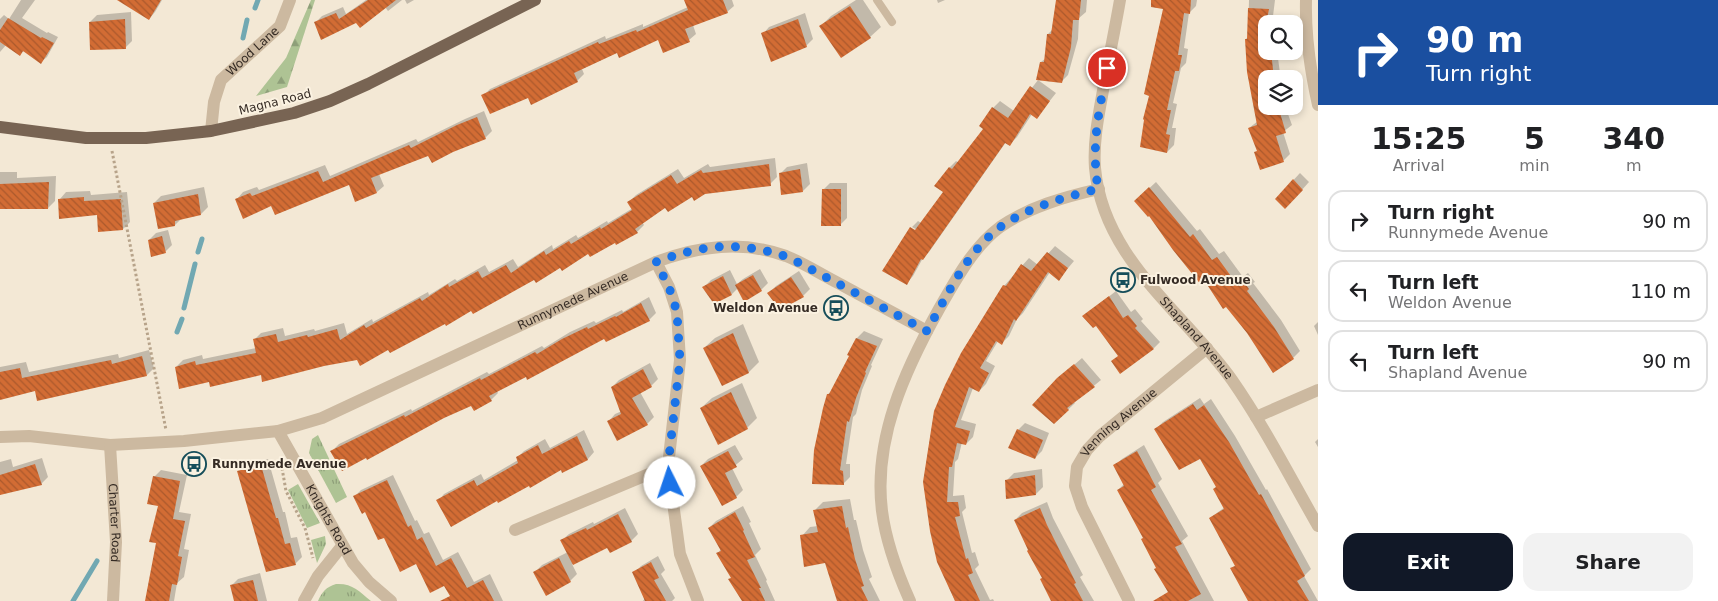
<!DOCTYPE html>
<style>
:root{--surface:#fff;--page:#f2f2f2;--text:#202124;--muted:#757577;--line:#e0e0e0;--accent:#111827}
body{margin:0;font-family:"DejaVu Sans",sans-serif;background:var(--page);color:var(--text);height:100vh;display:flex;flex-direction:column;font-size:19px;white-space:nowrap}
*{box-sizing:border-box;margin:0}
p{font-size:16px;color:var(--muted)}
.icon{flex:none;width:28px;height:28px;fill:none;stroke:currentColor;stroke-width:2;stroke-linecap:round;stroke-linejoin:round}
.map{position:relative;flex:1;overflow:hidden}
.sheet{display:flex;flex-direction:column;background:var(--surface);width:400px}
.sheet>*{flex:none}
.banner{background:#1a4fa0;color:#fff;overflow:hidden}
.buttons{position:absolute;left:1258px;top:15px;display:grid;gap:10px}
.buttons a{display:grid;place-items:center;width:45px;height:45px;border-radius:10px;background:var(--surface);box-shadow:0 2px 8px #0003;font-size:25px}
.pin{position:absolute;display:grid;place-items:center;width:42px;height:42px;color:#fff;margin:-21px;border:2px solid #fff;border-radius:50%;box-shadow:0 1px 5px #0007}
.me{position:absolute;width:55px;margin:-28px;rotate:356deg;stroke-linejoin:round;filter:drop-shadow(0 0 4px #0008)}
.turn{display:flex;align-items:center;gap:18px;height:105px;padding:0 25px;font-size:22px}
.turn .icon{width:65px;height:65px;stroke-width:2.5}
.turn b{display:block;font-size:35px;line-height:42px}
.eta{display:flex;justify-content:space-evenly;align-items:center;height:85px;text-align:center}
.eta b{font-size:30px;font-weight:700;line-height:35px}
.primary-button{display:flex;gap:10px;margin-top:auto;padding:10px 25px}
.primary-button a{flex:1;height:58px;border-radius:15px;background:var(--accent);color:#fff;font-size:20px;font-weight:700;line-height:58px;text-align:center}
.primary-button a+a{background:var(--page);color:var(--text)}
ul{padding:0;list-style:none}
li{display:flex;align-items:center;gap:15px;height:62px;margin:0 10px 8px;padding:0 15px;border:2px solid var(--line);border-radius:15px}
li div{flex:1}
li b{display:block;font-size:19px}
li em{font-style:normal}
main{display:flex;flex:1;min-height:0}
.map>svg:first-child{display:block}
</style>
<main>
<div class="map">
<svg width="1318" height="601" viewBox="0 0 1318 601">
<defs>
<pattern id="grass-tufts" width="24" height="20" patternUnits="userSpaceOnUse" patternTransform="scale(1.25)"><rect width="24" height="20" fill="#aec394"/><path d="M3 7l-1-3M5 7V3M7 7l1-3M15 17l-1-3M17 17v-4M19 17l1-3" fill="none" stroke="#8e9f79"/></pattern>
<pattern id="forest-firs" width="22" height="20" patternUnits="userSpaceOnUse" patternTransform="scale(1.25)"><rect width="22" height="20" fill="#aec394"/><path d="M5 1l3.5 6h-7zM16 11l3.5 6h-7z" fill="#8e9f79"/></pattern>
<pattern id="building-back-hatch" width="6" height="6" patternUnits="userSpaceOnUse" patternTransform="scale(1.25)"><rect width="6" height="6" fill="#d26c34"/><path d="M-1 5l2 2M0 0l6 6M5-1l2 2" fill="none" stroke="#ab592c"/></pattern>
</defs>
<rect width="100%" height="100%" fill="#f3e8d5"/>
<g fill="url(#grass-tufts)">
<polygon points="318,435 347,497 336,503 309,453 312,439"/>
<polygon points="298,484 320,523 307,528 288,490"/>
<polygon points="325,536 326,544 317,563 311,540"/>
<path d="M336,584C352,583 359,591 371,601H318C322,592 326,587 336,584Z"/>
</g>
<polygon fill="url(#forest-firs)" points="311,0 315,0 287,87 256,96 286,58"/>
<g fill="#0003">
<polygon points="21,0 35,0 22,18 47,33 48,32 58,37 47,57 41,62 24,51 20,54 6,45 0,52 0,19 4,15 9,19"/>
<polygon points="128,0 162,0 155,12 149,19"/>
<polygon points="366,0 402,0 388,11 385,7 356,22 315,23 322,16 343,7 346,14"/>
<polygon points="405,0 414,0 407,4"/>
<polygon points="686,0 732,0 734,6 727,12 693,25 696,34 689,40 659,39 618,52 582,69 584,74 577,81 529,96 483,96 490,89 605,36 606,39 643,24 643,27 688,7"/>
<polygon points="856,0 863,0 881,27 870,37 821,26 831,16"/>
<polygon points="937,0 945,0 938,3"/>
<polygon points="1058,0 1087,0 1086,12 1079,18 1078,39 1068,75 1061,82 1041,62 1046,58 1048,34 1053,29"/>
<polygon points="1163,0 1197,0 1196,6 1189,13 1184,48 1188,49 1186,63 1181,68 1173,103 1177,104 1172,128 1176,128 1174,145 1167,152 1151,95 1165,8"/>
<polygon points="1249,0 1275,0 1272,24 1266,24 1266,51 1277,51 1280,73 1280,79 1266,79 1266,106 1285,106 1292,125 1283,132 1290,154 1284,160 1261,169 1258,150 1249,128 1258,121 1246,39 1248,37"/>
<polygon points="131,12 132,41 125,48 90,22 97,15"/>
<polygon points="805,13 813,39 806,46 763,34 769,27"/>
<polygon points="1038,80 1056,93 1037,117 1032,114 1017,137 1010,144 1006,142 929,252 923,258 913,276 907,283 921,232 912,227 918,221 921,223 945,192 950,167 956,161 959,163 985,128 993,108 1000,101 1014,111"/>
<polygon points="484,111 492,131 485,138 429,154 379,174 384,186 377,192 349,183 271,204 237,199 243,192 257,187 259,190 325,165 330,176 416,139 418,142 465,119"/>
<polygon points="775,158 777,177 770,184 692,195 665,206 642,222 644,225 637,232 589,253 445,323 389,348 357,358 262,374 210,380 176,367 183,360 202,355 203,359 256,348 254,340 261,333 283,328 285,336 314,329 315,331 344,323 347,334 372,319 373,322 428,292 429,295 455,279 457,281 485,265 489,272 513,259 518,267 552,245 553,249 576,235 578,238 607,221 608,223 633,208 629,202 636,195 678,169 684,178 708,164 710,167"/>
<polygon points="807,163 810,184 803,191 780,174 787,167"/>
<polygon points="0,172 17,172 17,178 56,176 55,201 48,208 0,209"/>
<polygon points="1300,173 1309,182 1292,201 1276,199"/>
<polygon points="1156,182 1197,231 1200,229 1219,254 1224,251 1243,277 1248,273 1255,282 1253,283 1281,320 1300,351 1293,358 1248,332 1206,281 1142,195"/>
<polygon points="830,183 847,183 847,218 840,225 823,190"/>
<polygon points="204,187 208,207 201,214 182,218 175,225 154,203 161,196"/>
<polygon points="90,191 91,195 127,192 130,222 123,229 98,214 60,199 66,192"/>
<polygon points="168,230 172,245 165,252 149,240 156,233"/>
<polygon points="1055,246 1074,261 1059,279 1050,272 1023,313 1017,319 1009,336 1002,343 998,341 986,361 995,366 986,384 979,391 973,388 961,420 976,424 973,437 966,444 962,442 958,459 955,462 953,496 964,495 966,508 962,512 972,553 975,552 979,565 975,569 990,600 993,599 994,601 955,601 938,561 924,482 1004,286 1029,258 1038,265"/>
<polygon points="760,269 768,283 761,290 738,288 732,294 704,287 711,280 730,270 737,284 743,279"/>
<polygon points="799,271 810,289 803,296 769,293 776,286"/>
<polygon points="1116,291 1131,312 1135,309 1143,319 1141,321 1160,342 1154,348 1119,355 1096,324 1084,316"/>
<polygon points="649,297 656,313 649,320 606,340 605,337 497,391 498,393 491,400 471,404 366,456 332,451 339,444 411,409 412,411 487,372 489,374 542,346 544,348 570,332 594,321 596,323 622,310 623,312"/>
<polygon points="1318,322 1318,335 1314,326"/>
<polygon points="743,324 759,362 749,372 723,385 704,348 715,338"/>
<polygon points="864,331 883,339 871,365 872,366 862,390 856,414 853,417 846,464 850,464 850,477 843,484 814,483 828,394 832,391 851,355 857,338"/>
<polygon points="149,350 154,368 147,375 0,393 0,367 26,362 29,372 118,354 119,358"/>
<polygon points="1082,358 1101,380 1074,402 1075,403 1054,423 1066,372"/>
<polygon points="650,363 658,379 651,386 640,392 654,417 647,424 617,440 609,421 615,414 622,411 612,387 619,380"/>
<polygon points="742,383 757,418 747,428 701,408 712,398"/>
<polygon points="1200,398 1204,404 1211,399 1235,436 1266,490 1267,489 1311,569 1304,576 1318,601 1279,601 1232,568 1236,565 1210,518 1225,507 1217,487 1201,457 1156,429 1163,422"/>
<polygon points="1025,423 1049,433 1042,451 1035,458 1018,430"/>
<polygon points="584,430 594,452 588,459 563,472 562,469 530,484 438,501 444,494 481,474 484,480 518,460 517,458 524,451 545,439 550,448"/>
<polygon points="1318,439 1318,447 1315,442"/>
<polygon points="735,445 743,459 732,468 743,490 736,497 701,466 708,459"/>
<polygon points="1144,445 1162,479 1158,483 1188,536 1182,541 1214,601 1172,601 1144,537 1118,490 1124,484 1115,466 1122,459"/>
<polygon points="42,458 48,477 41,484 0,493 0,462 11,459 13,467"/>
<polygon points="268,459 283,512 285,512 291,538 297,537 302,557 295,564 239,472 246,465"/>
<polygon points="1042,469 1043,487 1036,494 1007,480 1014,473"/>
<polygon points="161,470 187,475 179,512 191,514 184,549 189,550 184,577 177,583 174,601 148,601 158,542 160,505 154,477"/>
<polygon points="393,475 415,521 417,520 424,534 429,532 443,560 458,552 474,582 490,574 503,601 454,601 445,584 384,536 355,496 361,490"/>
<polygon points="850,499 854,520 856,520 863,550 872,577 869,579 880,601 838,601 826,562 802,536 810,527 818,526 814,511 823,502"/>
<polygon points="1047,502 1053,518 1083,575 1080,577 1094,601 1056,601 1015,520 1022,513"/>
<polygon points="743,506 751,522 749,523 761,549 755,555 767,580 766,581 775,601 747,601 718,553 721,549 709,528 716,521"/>
<polygon points="625,508 638,534 631,541 608,547 572,564 577,574 570,581 535,572 542,565 568,552 562,540 569,534 593,522 594,524"/>
<polygon points="658,556 665,570 661,574 675,598 672,601 643,601 645,598 634,573 641,566"/>
<polygon points="260,573 267,601 235,601 231,586 238,579"/>
</g>
<g fill="none" stroke-linecap="round" stroke-linejoin="round">
<g stroke="#71a8b2" stroke-width="5">
<polyline points="255,8 258,0"/>
<polyline points="243,38 247,20"/>
<polyline points="198,252 202,239"/>
<polyline points="184,308 195,264"/>
<polyline points="177,332 182,319"/>
<polyline points="73,601 97,561"/>
</g>
</g>
<g fill="url(#building-back-hatch)">
<polygon points="117,0 161,0 149,20"/>
<polygon points="368,0 396,0 360,28 356,23 321,40 314,22 336,13 339,19"/>
<polygon points="684,0 723,0 728,13 685,29 690,42 663,53 658,40 619,58 617,53 574,73 578,82 531,105 528,98 490,114 481,95 598,42 599,44 636,30 637,32 688,10"/>
<polygon points="1056,0 1081,0 1079,20 1073,20 1071,47 1062,83 1036,80 1040,62 1044,62 1047,34 1051,34"/>
<polygon points="1151,0 1191,0 1190,14 1184,13 1178,55 1182,55 1179,71 1175,71 1167,110 1171,110 1166,134 1170,135 1167,153 1140,147 1144,120 1143,119 1149,96 1144,94 1163,9 1151,7"/>
<polygon points="850,6 871,38 841,58 819,26"/>
<polygon points="1248,8 1269,9 1266,24 1266,51 1271,51 1274,79 1266,79 1266,106 1278,106 1286,133 1276,136 1284,162 1260,170 1254,152 1257,151 1248,128 1257,125 1247,72 1245,39 1247,39"/>
<polygon points="8,18 41,38 42,37 54,43 41,64 23,51 20,56 0,42 0,30"/>
<polygon points="125,19 126,49 90,50 89,22"/>
<polygon points="798,19 807,47 771,62 761,33"/>
<polygon points="1030,86 1050,101 1037,119 1030,114 1010,146 1005,143 923,260 921,259 907,285 882,271 910,227 915,230 943,192 934,186 949,167 952,169 983,129 979,126 992,107 1008,118"/>
<polygon points="477,117 486,139 453,152 432,163 428,156 371,178 377,193 355,202 349,185 275,215 271,206 243,219 235,199 250,193 252,196 318,171 323,182 409,145 411,148 457,125"/>
<polygon points="769,164 771,186 705,194 694,201 692,197 668,212 665,208 635,229 638,233 616,245 615,243 590,257 588,254 562,271 560,268 536,283 534,280 473,314 471,311 446,326 445,324 390,353 388,350 360,366 357,360 324,366 262,382 261,375 210,387 209,382 179,389 175,367 195,361 196,365 256,353 253,339 276,334 278,342 307,335 308,337 337,329 340,340 364,325 366,328 420,298 422,301 448,284 449,287 478,271 482,278 506,265 511,273 544,251 546,255 569,241 571,244 600,227 601,229 632,210 627,202 671,175 677,184 701,170 703,173"/>
<polygon points="800,169 803,192 781,195 779,173"/>
<polygon points="1293,179 1303,190 1285,209 1275,199"/>
<polygon points="49,182 48,209 0,209 0,184"/>
<polygon points="1149,187 1190,237 1193,234 1212,260 1217,257 1236,283 1241,278 1249,289 1247,291 1274,327 1294,359 1273,373 1247,333 1226,307 1223,309 1206,283 1202,286 1173,250 1149,216 1148,217 1134,201"/>
<polygon points="822,189 841,189 841,226 821,226"/>
<polygon points="198,194 201,215 175,221 175,226 158,229 153,203"/>
<polygon points="84,197 84,201 121,199 123,230 98,232 97,215 59,219 58,199"/>
<polygon points="162,236 166,253 151,257 148,240"/>
<polygon points="1047,252 1068,268 1059,281 1048,272 1016,321 1014,319 1002,345 996,341 980,368 989,373 979,392 969,387 955,427 970,431 966,445 957,443 952,467 949,467 947,502 958,502 960,516 955,517 966,559 968,558 973,573 968,575 980,601 955,601 937,562 930,531 923,482 934,411 945,385 961,353 1003,285 1006,286 1021,264 1031,271"/>
<polygon points="753,275 762,291 744,302 735,285"/>
<polygon points="723,276 732,295 714,304 702,287"/>
<polygon points="791,277 804,297 780,310 767,293"/>
<polygon points="1109,296 1123,318 1128,315 1137,326 1135,328 1154,349 1120,374 1111,361 1118,356 1096,326 1093,328 1082,316"/>
<polygon points="641,303 650,321 606,342 604,339 527,380 526,377 489,396 492,401 474,411 471,406 444,418 367,460 366,458 342,471 330,451 404,415 405,417 480,378 481,380 535,352 537,354 562,339 587,327 588,329 615,316 616,317"/>
<polygon points="733,333 749,373 722,386 703,348"/>
<polygon points="856,338 877,346 865,372 866,373 856,398 849,422 847,421 840,470 843,471 844,485 812,484 814,450 823,408 827,394 829,394 849,356 847,355"/>
<polygon points="142,356 147,376 37,401 35,391 0,400 0,372 20,368 22,378 111,360 112,364"/>
<polygon points="1074,364 1095,387 1067,408 1069,410 1054,424 1032,405 1057,378"/>
<polygon points="643,369 652,387 632,398 648,425 617,441 607,421 621,414 611,387"/>
<polygon points="731,392 748,429 718,445 700,408"/>
<polygon points="1193,404 1197,410 1204,405 1229,442 1259,495 1261,494 1305,576 1297,581 1309,601 1248,601 1230,568 1235,566 1209,518 1224,509 1213,489 1216,487 1200,459 1179,470 1154,429"/>
<polygon points="1017,429 1043,440 1035,459 1008,448"/>
<polygon points="577,436 588,460 562,473 561,470 530,488 529,486 498,503 497,501 451,527 436,500 474,480 477,486 518,463 516,457 538,445 542,454"/>
<polygon points="728,451 737,467 725,473 737,498 722,506 700,466"/>
<polygon points="1137,451 1156,487 1151,490 1182,544 1175,547 1201,594 1188,601 1153,601 1168,592 1154,569 1156,568 1141,539 1143,538 1117,490 1124,486 1113,465"/>
<polygon points="35,464 42,485 0,495 0,475"/>
<polygon points="261,465 276,518 278,518 285,544 290,543 296,565 266,572 237,471"/>
<polygon points="1035,475 1036,495 1006,499 1005,480"/>
<polygon points="153,476 180,481 173,519 185,521 178,556 182,557 177,585 172,584 169,601 145,601 156,543 149,542 158,506 147,504"/>
<polygon points="387,480 408,527 411,525 417,540 422,537 436,566 451,558 467,588 483,580 494,601 440,601 450,596 444,586 430,593 416,564 400,572 384,538 378,540 365,512 362,514 353,496"/>
<polygon points="842,506 846,528 848,527 855,559 864,586 861,587 868,601 837,601 825,563 804,567 800,535 818,532 813,510"/>
<polygon points="1040,508 1047,525 1076,583 1074,584 1083,601 1051,601 1040,579 1042,578 1027,551 1028,550 1014,520"/>
<polygon points="735,512 744,530 743,531 755,557 747,560 761,588 759,588 765,601 742,601 728,579 731,578 716,553 721,551 708,528"/>
<polygon points="618,514 632,542 610,553 607,548 573,565 560,540 586,528 587,530"/>
<polygon points="559,558 571,582 546,596 533,572"/>
<polygon points="651,562 659,578 654,580 666,601 645,601 632,572"/>
<polygon points="253,580 258,601 234,601 230,585"/>
</g>
<g fill="none" stroke-linecap="round" stroke-linejoin="round">
<g stroke="#b7a38a" stroke-width="3" stroke-dasharray="2.5 2.5" stroke-linecap="butt">
<polyline points="112,151 166,430"/>
<polyline points="282,468 286,491 305,528 313,558"/>
</g>
<polyline stroke="#ccb9a0" stroke-width="8" points="877,0 892,22"/>
<g stroke="#ccb9a0" stroke-width="12">
<path id="s1" d="M1120,0C1115,29 1109,57 1104,85C1099,113 1093,140 1095,168C1103,259 1183,311 1232,380C1264,426 1290,477 1318,526"/>
<path d="M1306,0C1305,37 1310,69 1318,105"/>
<path id="s2" d="M211,131L214,102L221,80L280,26L290,0"/>
<polyline points="656,262 669,287 677,312 680,360 668,466 680,554 698,601"/>
<polyline points="1256,417 1318,390"/>
<path id="s3" d="M278,431L353,563L369,582L391,601"/>
<path id="s4" d="M0,437L29,436L110,445L184,441L278,431L322,418L656,262C699,246 742,240 786,256C804,263 822,275 840,284C869,300 898,315 927,331"/>
<path id="s5" d="M110,445L116,542L113,601"/>
<polyline points="515,530 668,466"/>
<polyline points="304,601 318,576 342,546"/>
<path d="M910,601C897,572 886,542 882,511C873,439 905,370 939,309C955,281 973,247 1000,227C1029,207 1064,197 1099,189"/>
<path id="s6" d="M1129,601L1082,507L1075,486L1077,467L1087,450L1100,436L1207,348"/>
</g>
<polyline stroke="#786453" stroke-width="12" points="0,127 86,138 146,138 211,131 294,113 330,101 368,84 535,0"/>
</g>
<g fill="none" stroke-linecap="round" stroke-linejoin="round">
<path stroke="#1a73e8" stroke-width="9" stroke-dasharray="0 16.2" d="M670,483L668,466L680,360L678,330L677,312L669,287L656,262C704,244 738,241 788,257L927,331C947,296 966,253 999,228C1028,207 1065,197 1098,189C1091,143 1099,113 1107,68"/>
</g>
<defs>
<symbol id="bus-ring" viewBox="-11 -11 22 22"><circle r="9.5" fill="#fbf2e1" stroke="#164e5a" stroke-width="1.5"/><path d="M-5-6H5V4H4V6H2V4H-2V6H-4V4H-5ZM-3.5-4V0h7V-4ZM-3.5 1.2v1.5H-2V1.2ZM2 1.2v1.5H3.5V1.2Z" fill="#164e5a"/></symbol>
</defs>
<g fill-rule="evenodd">
<use href="#bus-ring" x="1109" y="266" width="28" height="28"/>
<use href="#bus-ring" x="822" y="294" width="28" height="28"/>
<use href="#bus-ring" x="180" y="450" width="28" height="28"/>
</g>
<g text-anchor="middle" stroke-width="4" stroke-linejoin="round" paint-order="stroke">
<g font-size="12" fill="#352b24" stroke="#fbf2e1">
<text dy="4" stroke="none"><textPath href="#s2" startOffset="95">Wood Lane</textPath></text>
<text transform="translate(275 102) rotate(-14)" y="4">Magna Road</text>
<text dy="4" stroke="none"><textPath href="#s4" startOffset="602">Runnymede Avenue</textPath></text>
<text dy="4" stroke="none"><textPath href="#s1" startOffset="372">Shapland Avenue</textPath></text>
<text dy="4" stroke="none"><textPath href="#s6" startOffset="208">Venning Avenue</textPath></text>
<text dy="4" stroke="none"><textPath href="#s3" startOffset="102">Knights Road</textPath></text>
<text dy="4" stroke="none"><textPath href="#s5" startOffset="78">Charter Road</textPath></text>
</g>
<g font-size="12" font-weight="bold" fill="#352b24" stroke="#fbf2e1" text-anchor="start">
<text x="1140" y="284">Fulwood Avenue</text>
<text x="818" y="312" text-anchor="end">Weldon Avenue</text>
<text x="212" y="468">Runnymede Avenue</text>
</g>
</g>
</svg>
<div class="buttons">
<a><svg class="icon" aria-label="search" viewBox="0 0 24 24"><circle cx="10" cy="10" r="6"/><path d="M15 15l6 6"/></svg></a>
<a><svg class="icon" aria-label="layers" viewBox="0 0 24 24"><path d="M12 4l9 5-9 5-9-5zM3 14l9 5 9-5"/></svg></a>
</div>
<div class="pin" style="left:1107px;top:68px;background:#d93025"><svg class="icon" aria-label="arrive" viewBox="0 0 24 24"><path d="M6 21V4h12l-3 4 3 4H6"/></svg></div>
<svg class="me" style="left:670px;top:483px" viewBox="-20 -20 40 40"><circle r="19" fill="#fff"/><path d="M0-13L10 11 0 6-10 11z" fill="#1a73e8"/></svg>
</div>
<section class="sheet">
<div class="banner">
<div class="turn"><svg class="icon" aria-label="right" viewBox="0 0 24 24"><path d="M7 20v-9h11M14 6l5 5-5 5"/></svg><div><b>90 m</b>Turn right</div></div>
</div>
<div class="eta">
<div><b>15:25</b><p>Arrival</p></div>
<div><b>5</b><p>min</p></div>
<div><b>340</b><p>m</p></div>
</div>
<ul>
<li><svg class="icon" aria-label="right" viewBox="0 0 24 24"><path d="M7 20v-9h11M14 6l5 5-5 5"/></svg><div><b>Turn right</b><p>Runnymede Avenue</p></div><em>90 m</em></li>
<li><svg class="icon" aria-label="left" viewBox="0 0 24 24"><path d="M17 20v-9H6M10 6l-5 5 5 5"/></svg><div><b>Turn left</b><p>Weldon Avenue</p></div><em>110 m</em></li>
<li><svg class="icon" aria-label="left" viewBox="0 0 24 24"><path d="M17 20v-9H6M10 6l-5 5 5 5"/></svg><div><b>Turn left</b><p>Shapland Avenue</p></div><em>90 m</em></li>
</ul>
<div class="primary-button"><a>Exit</a><a>Share</a></div>
</section>
</main>
